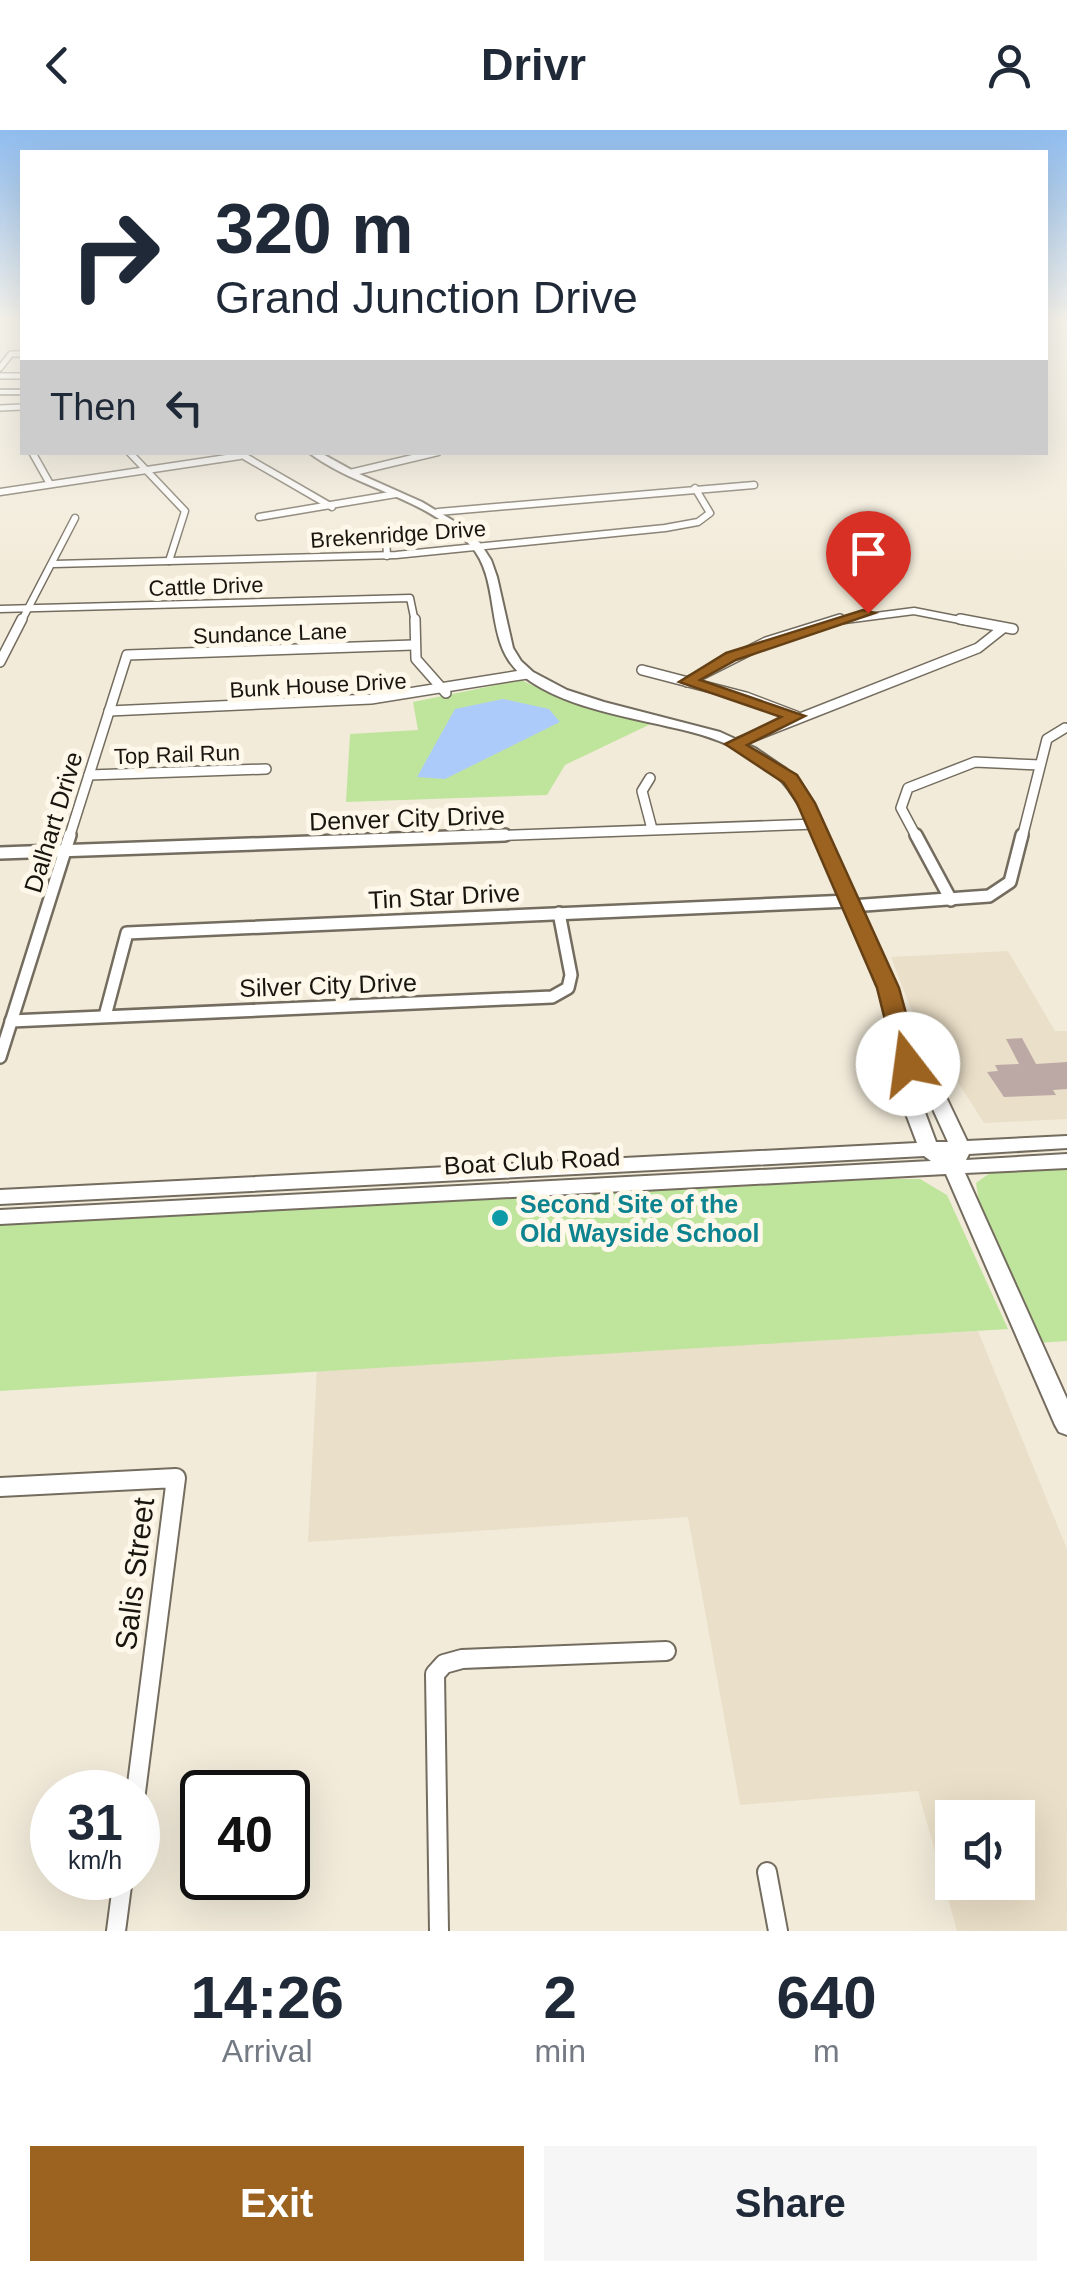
<!DOCTYPE html>
<style>
:root{--surface:#fff;--page:#f6f6f7;--text:#1f2937;--muted:#747a83;--accent:#9b6220}
body{margin:0;font-family:Arial,sans-serif;background:var(--page);color:var(--text);height:100vh;display:flex;flex-direction:column;font-size:38px;white-space:nowrap}
*{box-sizing:border-box;margin:0}
p{font-size:32px;color:var(--muted)}
.icon{flex:none;width:55px;height:55px;fill:none;stroke:currentColor;stroke-width:2;stroke-linecap:round;stroke-linejoin:round}
.map{position:relative;height:1801px;overflow:hidden}
.drawer{display:flex;flex-direction:column;background:var(--surface);flex:1}
.drawer>*{flex:none}
.banner{position:absolute;left:20px;top:20px;width:1028px;height:305px;border-radius:0px;box-shadow:0 10px 40px #0002;background:#fff;color:var(--text);overflow:hidden}
.buttons{position:absolute;left:935px;top:1670px;display:grid;gap:20px}
.buttons a{display:grid;place-items:center;width:100px;height:100px;border-radius:0px;background:var(--surface);box-shadow:0 10px 40px #0002;font-size:50px}
.speed{position:absolute;left:30px;top:1640px;display:flex;gap:20px;font-size:50px;font-weight:700;text-align:center}
.speed>*{display:grid;place-content:center;width:130px;height:130px;border-radius:50%;background:var(--surface);box-shadow:0 10px 40px #0002;line-height:1}
.speed small{font-size:25px;font-weight:400}
.speed .limit{border:5px solid #111;border-radius:15px;background:#fff;color:#111}
.pin{position:absolute;display:grid;place-items:center;width:85px;height:85px;color:#fff;margin:-102px -42px;border-radius:50% 50% 50% 0;rotate:-45deg;box-shadow:0 0 10px #0007}
.pin .icon{rotate:45deg}
.me{position:absolute;width:110px;margin:-55px;rotate:345deg;stroke-linejoin:round;filter:drop-shadow(0 0 8px #0008)}
.turn{display:flex;align-items:center;gap:35px;height:210px;padding:0 30px;font-size:45px}
.turn .icon{width:130px;height:130px;stroke-width:2.5}
.turn b{display:block;font-size:70px;line-height:85px}
.then{display:flex;align-items:center;height:95px;padding:0 30px;background:#0003;gap:20px;font-size:38px}
.eta{display:flex;justify-content:space-evenly;align-items:center;height:170px;text-align:center}
.eta b{font-size:60px;font-weight:600;line-height:70px}
.cta{display:flex;gap:20px;margin-top:auto;padding:20px 30px}
.cta a{flex:1;height:115px;border-radius:0px;background:var(--accent);color:#fff;font-size:40px;font-weight:600;line-height:115px;text-align:center}
.cta a+a{background:var(--page);color:var(--text)}
header{display:flex;justify-content:space-between;align-items:center;height:130px;padding:0 30px;background:var(--surface);font-size:45px;font-weight:600}
.map>svg:first-child{display:block}
</style>
<header><svg class="icon" aria-label="back" viewBox="0 0 24 24"><path d="M15 5l-7 7 7 7"/></svg>Drivr<svg class="icon" aria-label="person" viewBox="0 0 24 24"><circle cx="12" cy="8" r="4"/><path d="M4 21q1-7 8-7t8 7"/></svg></header>
<div class="map">
<svg width="1067" height="1801" viewBox="0 0 1067 1801">
<rect width="100%" height="100%" fill="#f2ebda"/>
<g fill="#eadfc8" fill-rule="evenodd">
<polygon points="1008,821 1055,901 1067,901 1067,989 984,993 911,879 891,827"/>
<path d="M978,1201L1067,1419V1801H957L918,1661L740,1675L688,1387L308,1412L317,1239ZM952,1688H1018V1752H952Z"/>
</g>
<g fill="#bfe59d">
<polygon points="521,550 549,563 657,591 565,635 547,665 346,672 350,604 418,600 413,572"/>
<polygon points="1067,1039 1067,1211 1038,1213 981,1085 976,1053 990,1043"/>
<polygon points="886,1049 920,1049 947,1065 1008,1199 0,1261 0,1094"/>
</g>
<polygon fill="#adcbfa" points="503,569 549,579 560,592 445,649 417,647 455,579"/>
<polygon fill="#bca9a6" points="1022,908 1036,934 1067,932 1067,959 1053,960 1056,965 1004,967 987,942 998,941 995,935 1019,934 1006,909"/>
<g fill="none" stroke-linecap="round" stroke-linejoin="round">
<defs>
<g id="street-far4">
<polyline points="0,238 11,224 22,224"/>
<polyline points="0,246 22,246"/>
<polyline points="0,278 22,277"/>
<polyline points="237,322 241,324"/>
<polyline points="429,324 438,322"/>
</g>
<g id="street-far3">
<polyline points="32,322 50,354"/>
<polyline points="129,322 185,381 169,431"/>
<polyline points="237,322 332,377"/>
<polyline points="350,343 438,322"/>
<polyline points="0,362 240,326"/>
<polyline points="438,382 754,355"/>
<polyline points="259,387 396,364"/>
<polyline points="386,407 387,426"/>
<polyline points="54,434 396,425 665,398 698,392 710,383 695,358"/>
<polyline points="0,479 410,468 415,492"/>
<polyline points="21,492 75,388"/>
<polyline points="829,492 914,481 970,492"/>
</g>
<g id="street-far2">
<polyline points="415,489 416,529 446,563"/>
<polyline points="960,489 1013,499"/>
<polyline points="0,532 22,489"/>
<polyline points="642,540 746,567 796,586"/>
<polyline points="687,552 766,512 840,489"/>
<polyline points="109,581 371,569 527,544"/>
<polyline points="734,614 978,518 1002,499"/>
<polyline points="89,645 266,639"/>
<polyline points="650,648 642,661 652,699"/>
<polyline points="69,708 127,525 413,515"/>
<polyline points="435,708 815,694"/>
<polyline points="917,708 901,678 908,658 975,632 1040,635"/>
<polyline points="1022,708 1047,609 1065,598"/>
</g>
<g id="street-far1">
<polyline points="916,705 951,770"/>
<polyline points="0,723 505,705"/>
<polyline points="851,776 989,766 1010,752 1022,705"/>
<polyline points="105,886 127,803 849,771"/>
<polyline points="11,891 552,867 568,858 571,845 559,783"/>
<polyline points="0,927 70,705"/>
</g>
<g id="street">
<polyline points="0,1357 176,1348 136,1662"/>
<polyline points="767,1742 778,1801"/>
<polyline points="116,1801 123,1748"/>
<polyline points="439,1801 435,1544 444,1534 462,1529 666,1521"/>
</g>
<g id="secondary">
<rect x="0" y="260" width="22" height="4"/>
<path d="M308,322H319L357,343L422,372L462,396L480,413L491,430L497,447L513,518L521,531L533,542L567,560L604,572L720,602L755,618L786,639L813,673L896,858L916,931L937,948L967,1011L1067,1006V1018L969,1024L966,1030L1067,1024V1038L965,1043L1067,1269V1305L1059,1302L1055,1295L946,1044L0,1094V1080L931,1031L924,1026L0,1074V1060L917,1013L892,947L899,934C893,910 888,885 880,861C867,818 844,777 826,736C812,704 801,668 775,644C755,626 728,613 702,605C647,589 569,582 523,546C482,514 503,453 471,416C428,367 358,360 308,322ZM911,945L920,951L948,1012H936Z"/>
</g>
</defs>
<use href="#street-far4" stroke="#746d5f" stroke-width="8"/>
<use href="#street-far3" stroke="#746d5f" stroke-width="9"/>
<use href="#street-far2" stroke="#746d5f" stroke-width="12"/>
<use href="#street-far1" stroke="#746d5f" stroke-width="16"/>
<use href="#street" stroke="#746d5f" stroke-width="22"/>
<use href="#secondary" stroke="#746d5f" stroke-width="4"/>
<use href="#street-far4" stroke="#fff" stroke-width="5"/>
<use href="#street-far3" stroke="#fff" stroke-width="6"/>
<use href="#street-far2" stroke="#fff" stroke-width="9"/>
<use href="#street-far1" stroke="#fff" stroke-width="11"/>
<use href="#street" stroke="#fff" stroke-width="18"/>
<use href="#secondary" fill="#fff" fill-rule="evenodd"/>
</g>
<linearGradient id="sky" x2="0" y2="1"><stop stop-color="#90bdef"/><stop offset="0.43" stop-color="#f9f6ee"/><stop offset="1" stop-color="#f9f6ee" stop-opacity="0"/></linearGradient>
<rect width="1067" height="445" fill="url(#sky)"/>
<polygon fill="#9b6220" stroke="#654015" stroke-width="2.5" points="863,480 875,483 736,530 700,550 805,586 747,615 797,645 815,673 899,858 920,934 908,941 896,934 877,858 797,673 784,653 725,614 781,587 679,552 726,523"/>
<circle fill="#0f9aa8" stroke="#fef8eb" stroke-width="4" cx="500" cy="1088" r="10"/>
<g text-anchor="middle" stroke-width="10" stroke-linejoin="round" paint-order="stroke">
<g font-size="22" fill="#191610" stroke="#fef8eb">
<text transform="translate(398 404) rotate(-4)" y="8">Brekenridge Drive</text>
<text transform="translate(206 456) rotate(-2)" y="8">Cattle Drive</text>
<text transform="translate(270 503) rotate(-2)" y="8">Sundance Lane</text>
<text transform="translate(318 555) rotate(-3)" y="8">Bunk House Drive</text>
<text transform="translate(177 624) rotate(-2)" y="8">Top Rail Run</text>
</g>
<g font-size="25" fill="#191610" stroke="#fef8eb">
<text transform="translate(407 688) rotate(-2)" y="9">Denver City Drive</text>
<text transform="translate(53 692) rotate(-73)" y="9">Dalhart Drive</text>
<text transform="translate(444 766) rotate(-3)" y="9">Tin Star Drive</text>
<text transform="translate(328 855) rotate(-2)" y="9">Silver City Drive</text>
<text transform="translate(532 1031) rotate(-3)" y="9">Boat Club Road</text>
</g>
<g font-size="25" font-weight="bold" fill="#0d838f" stroke="#fef8eb" text-anchor="start">
<text x="520" y="1083">Second Site of the<tspan x="520" dy="29">Old Wayside School</tspan></text>
</g>
<g font-size="30" fill="#191610" stroke="#fef8eb">
<text transform="translate(135 1444) rotate(-83)" y="10">Salis Street</text>
</g>
</g>
</svg>
<div class="buttons">
<a><svg class="icon" aria-label="sound" viewBox="0 0 24 24"><path d="M4 9h4l5-4v14l-5-4H4zM17 9q2 3 0 6"/></svg></a>
</div>
<div class="speed"><div>31<small>km/h</small></div><div class="limit">40</div></div>
<div class="pin" style="left:868px;top:483px;background:#d93025"><svg class="icon" aria-label="arrive" viewBox="0 0 24 24"><path d="M6 21V4h12l-3 4 3 4H6"/></svg></div>
<svg class="me" style="left:908px;top:934px" viewBox="-20 -20 40 40"><circle r="19" fill="#fff"/><path d="M0-13L10 11 0 6-10 11z" fill="#9b6220"/></svg>
<div class="banner">
<div class="turn"><svg class="icon" aria-label="right" viewBox="0 0 24 24"><path d="M7 20v-9h11M14 6l5 5-5 5"/></svg><div><b>320 m</b>Grand Junction Drive</div></div>
<div class="then">Then<svg class="icon" aria-label="left" viewBox="0 0 24 24"><path d="M17 20v-9H6M10 6l-5 5 5 5"/></svg></div>
</div>
</div>
<section class="drawer">
<div class="eta">
<div><b>14:26</b><p>Arrival</p></div>
<div><b>2</b><p>min</p></div>
<div><b>640</b><p>m</p></div>
</div>
<div class="cta"><a>Exit</a><a>Share</a></div>
</section>
